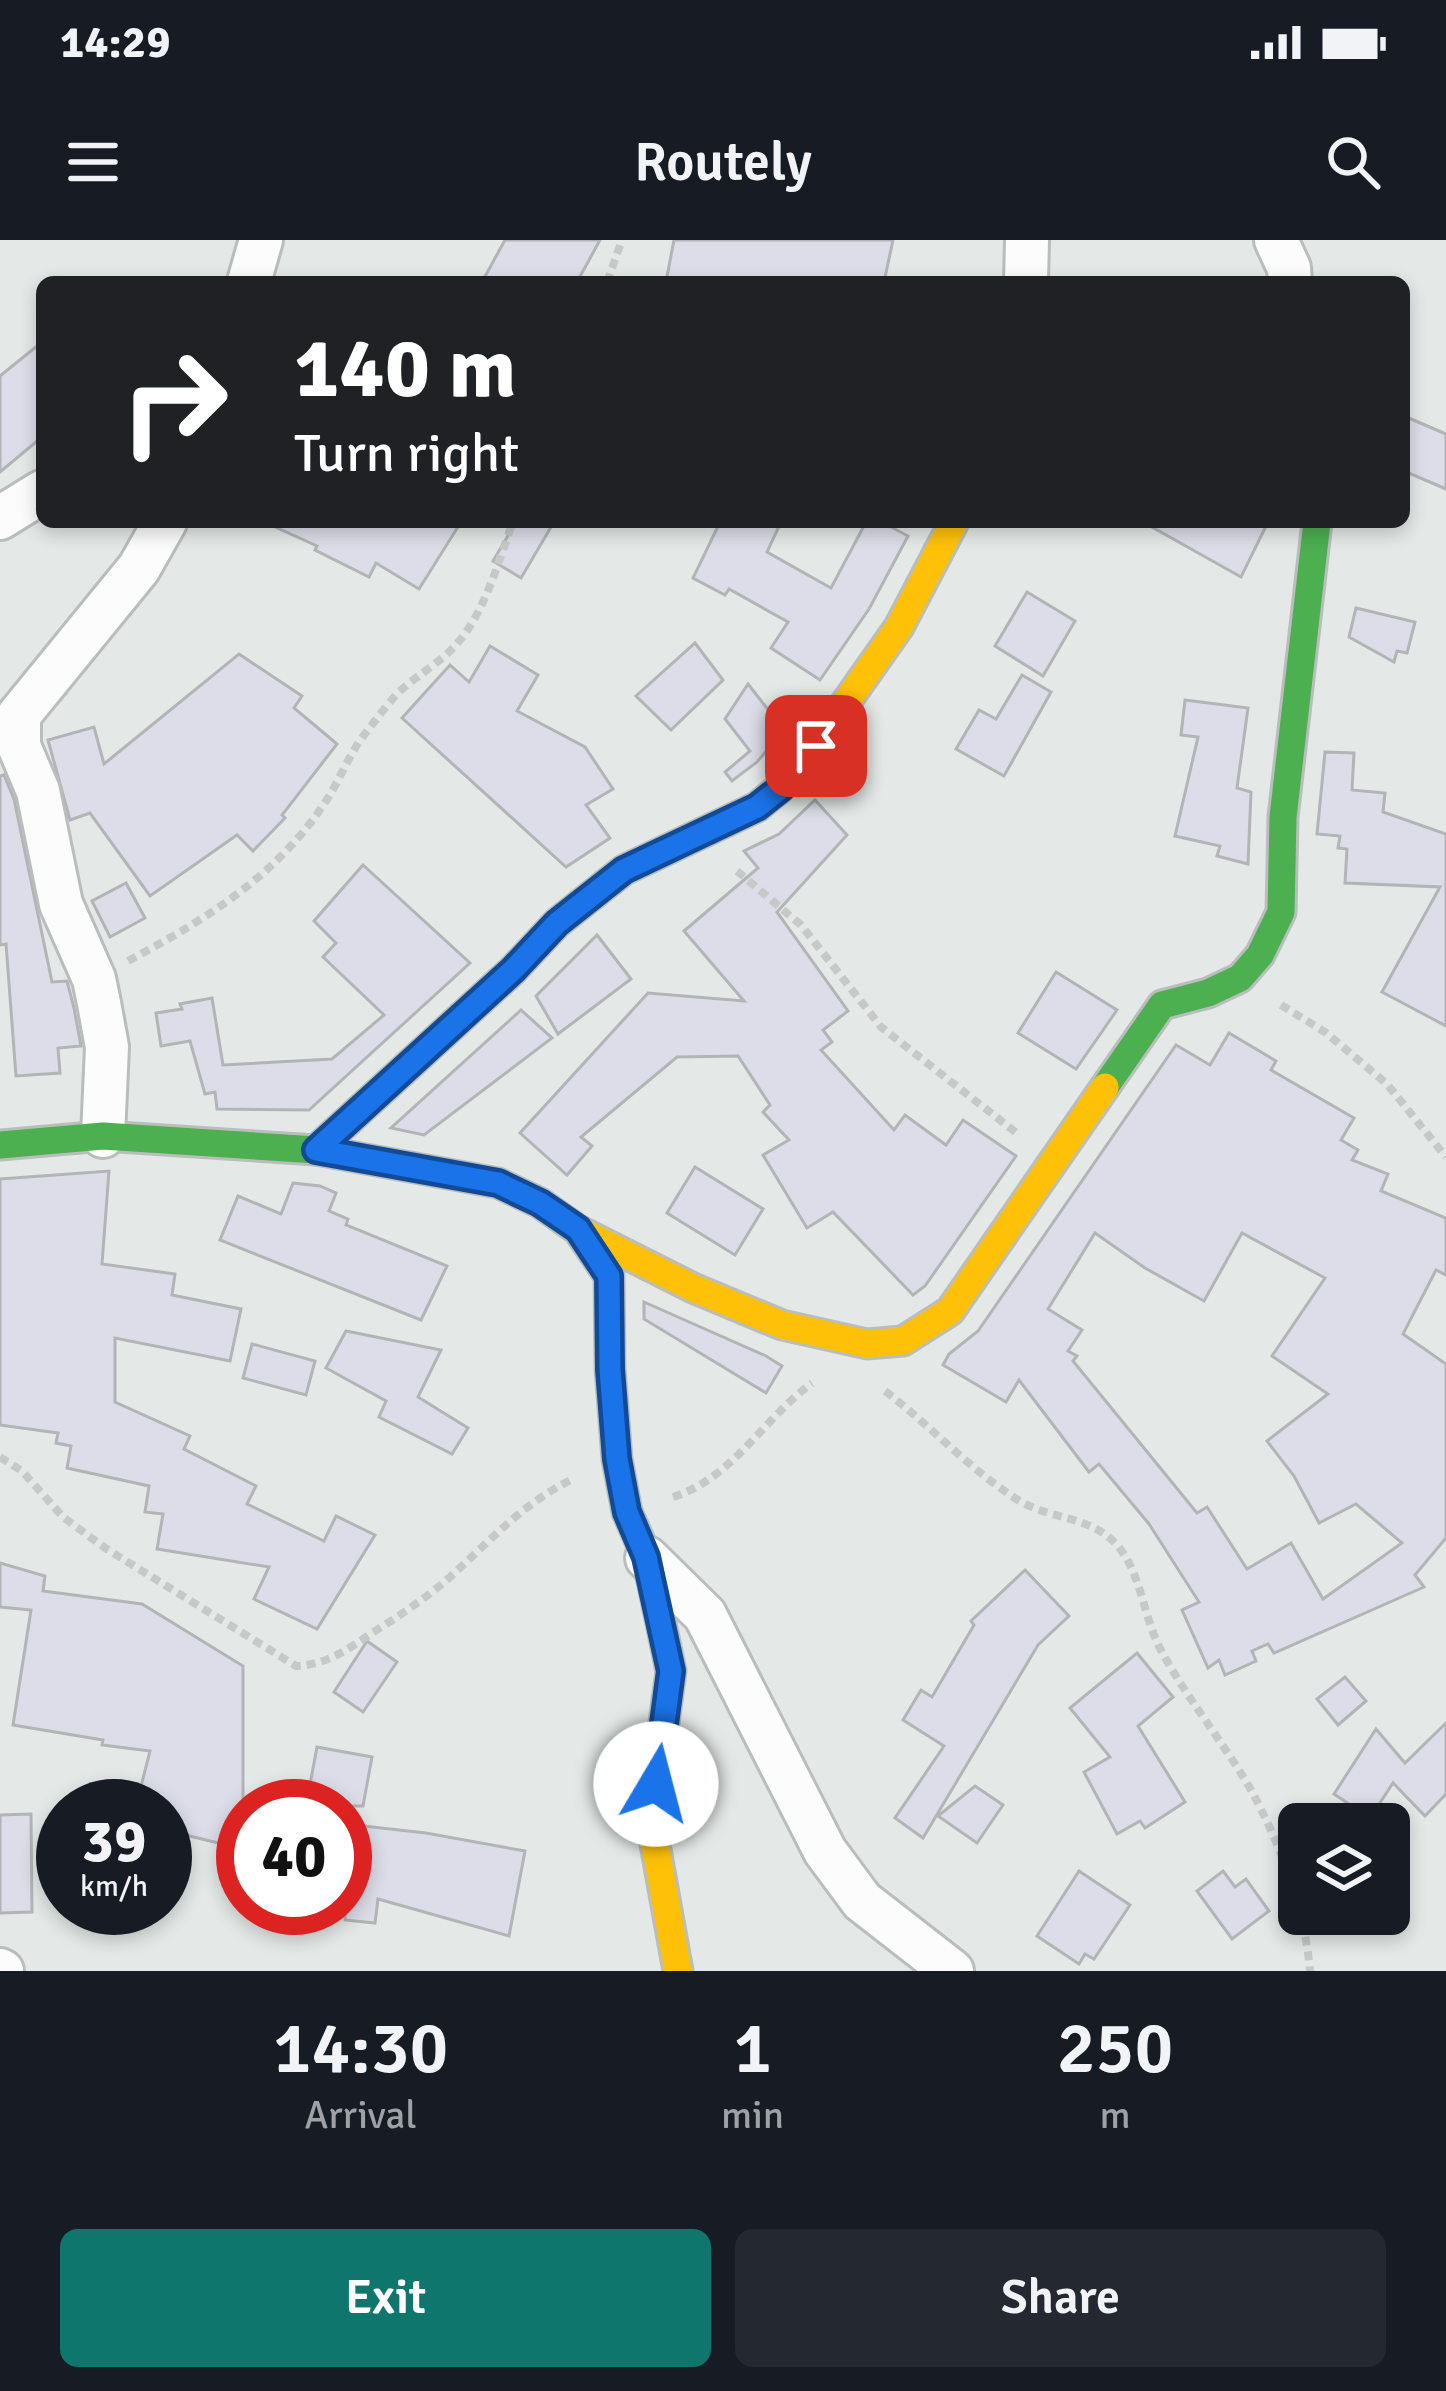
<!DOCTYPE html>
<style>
:root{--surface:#171b24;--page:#242831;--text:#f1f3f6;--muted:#9ea1a6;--accent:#0f766e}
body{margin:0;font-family:Signika,sans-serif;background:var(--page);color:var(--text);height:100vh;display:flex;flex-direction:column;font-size:45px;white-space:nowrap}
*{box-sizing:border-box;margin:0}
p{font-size:39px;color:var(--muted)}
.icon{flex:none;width:66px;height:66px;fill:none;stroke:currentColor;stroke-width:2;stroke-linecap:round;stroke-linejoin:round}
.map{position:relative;height:1731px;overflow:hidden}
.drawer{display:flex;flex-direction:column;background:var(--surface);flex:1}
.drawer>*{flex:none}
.top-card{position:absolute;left:36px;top:36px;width:1374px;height:252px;border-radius:18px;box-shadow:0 6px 18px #0003;background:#202124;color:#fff;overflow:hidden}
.controls{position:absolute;left:1278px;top:1563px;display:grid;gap:24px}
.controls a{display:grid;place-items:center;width:132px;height:132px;border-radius:18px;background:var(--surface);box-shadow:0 6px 18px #0003;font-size:60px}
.speed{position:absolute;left:36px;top:1539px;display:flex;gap:24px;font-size:60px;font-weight:700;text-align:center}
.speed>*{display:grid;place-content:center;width:156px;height:156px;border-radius:50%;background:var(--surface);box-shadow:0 6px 18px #0003;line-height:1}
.speed small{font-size:30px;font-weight:400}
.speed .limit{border:18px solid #d22;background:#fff;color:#111}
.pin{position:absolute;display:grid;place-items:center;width:102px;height:102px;color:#fff;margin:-51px;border-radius:24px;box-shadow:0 6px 18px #0006}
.me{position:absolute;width:132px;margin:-66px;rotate:8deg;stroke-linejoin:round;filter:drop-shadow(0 0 9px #0008)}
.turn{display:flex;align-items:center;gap:42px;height:252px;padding:0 60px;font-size:54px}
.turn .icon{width:156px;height:156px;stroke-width:2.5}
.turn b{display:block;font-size:84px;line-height:102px}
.eta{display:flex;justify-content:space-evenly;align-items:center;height:204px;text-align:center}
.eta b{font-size:72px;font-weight:600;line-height:84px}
.button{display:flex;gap:24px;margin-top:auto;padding:24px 60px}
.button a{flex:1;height:138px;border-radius:18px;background:var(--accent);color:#fff;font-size:48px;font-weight:600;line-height:138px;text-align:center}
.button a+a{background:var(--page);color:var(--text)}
.status{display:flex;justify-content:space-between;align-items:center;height:84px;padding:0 60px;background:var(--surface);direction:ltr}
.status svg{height:33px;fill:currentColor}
header{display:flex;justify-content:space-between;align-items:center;height:156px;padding:0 60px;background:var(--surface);font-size:54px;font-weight:600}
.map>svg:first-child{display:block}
</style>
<div class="status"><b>14:29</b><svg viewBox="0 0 49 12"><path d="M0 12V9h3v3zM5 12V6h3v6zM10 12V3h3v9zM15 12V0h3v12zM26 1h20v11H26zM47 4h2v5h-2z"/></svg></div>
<header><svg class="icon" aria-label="menu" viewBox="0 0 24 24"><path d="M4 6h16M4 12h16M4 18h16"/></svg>Routely<svg class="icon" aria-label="search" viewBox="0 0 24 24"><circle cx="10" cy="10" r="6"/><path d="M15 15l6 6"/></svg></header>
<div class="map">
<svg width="1446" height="1731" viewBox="0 0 1446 1731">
<rect width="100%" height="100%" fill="#e4e9e7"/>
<g fill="#dddde9" stroke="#b2b4b5" stroke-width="3" fill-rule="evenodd">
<polygon points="505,0 600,0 577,42 482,42"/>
<polygon points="674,0 893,0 884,42 666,42"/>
<polygon points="42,102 42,197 0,232 0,136"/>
<polygon points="1404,176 1446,194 1446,249 1404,231"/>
<polygon points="264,282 461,282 419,349 376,323 369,337 315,310 317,306"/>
<polygon points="516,282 554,282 521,338 493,321"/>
<polygon points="720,282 781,282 767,312 831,348 866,282 882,282 908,296 869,369 820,440 771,408 788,382 729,349 725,355 693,338"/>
<polygon points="1143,282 1268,282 1241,337"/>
<polygon points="1027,352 1075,381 1043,436 995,406"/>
<polygon points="1356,368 1415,382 1407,413 1397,411 1394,422 1349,397"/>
<polygon points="695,403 723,440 671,490 636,456"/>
<polygon points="490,406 538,435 517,471 585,507 613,549 586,565 610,598 566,627 402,478 450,425 469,442"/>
<polygon points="239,414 302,456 294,468 337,504 282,575 285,578 253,611 237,595 150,656 90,573 70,580 48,500 94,487 104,524"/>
<polygon points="1022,435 1051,452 1004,536 956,509 979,470 996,479"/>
<polygon points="748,444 784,490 757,522 732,541 725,532 750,511 725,479"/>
<polygon points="1185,460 1248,468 1237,548 1251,552 1248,624 1217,616 1220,606 1175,596 1198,497 1181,495"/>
<polygon points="1325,512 1354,513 1352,550 1385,553 1383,572 1446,594 1446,786 1382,752 1440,647 1345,643 1347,609 1338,608 1340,596 1317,594"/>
<polygon points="4,535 14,559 52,742 67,741 74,768 81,806 58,808 60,833 16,836 6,704 0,705 0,536"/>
<polygon points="815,560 847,595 777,672 848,771 823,790 832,802 821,810 894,890 905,875 946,905 963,880 1016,916 925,1046 913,1055 833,972 807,988 763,915 789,900 763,872 770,865 738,816 677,817 581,897 592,906 567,935 520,893 648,753 744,761 684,691 758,628 744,611 779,594"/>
<polygon points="363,625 470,723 309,870 217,869 215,852 205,854 190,801 161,806 156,773 182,769 180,764 212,758 223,825 332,819 384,775 323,717 336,703 314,681"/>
<polygon points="126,643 145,678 110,697 92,661"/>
<polygon points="597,695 631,739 558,794 536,756"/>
<polygon points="1056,732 1117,770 1076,829 1018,793"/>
<polygon points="521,770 552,798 424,895 391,888"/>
<path d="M1229,793L1276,821L1271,830L1354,878L1341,900L1358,910L1352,920L1388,934L1381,951L1446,978V1035L1436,1030L1403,1094L1446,1124V1298L1415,1335L1424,1347L1274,1413L1268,1404L1252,1411L1256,1421L1225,1435L1219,1420L1208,1428L1182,1370L1199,1362L1149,1284L1099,1224L1089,1232L1019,1140L1006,1162L943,1125L949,1114L978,1091L1176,805L1210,825ZM1095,993L1145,1028L1204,1061L1242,993L1325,1038L1272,1116L1328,1154L1267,1201L1294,1236L1319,1283L1356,1264L1402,1303L1323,1359L1291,1303L1247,1329L1207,1267L1197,1273L1073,1121L1077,1116L1068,1111L1082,1090L1048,1069Z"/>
<polygon points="695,927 763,969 735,1015 667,973"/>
<polygon points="109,931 102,1024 175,1034 172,1055 241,1069 230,1121 115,1098 115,1162 190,1196 184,1209 256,1246 247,1264 324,1301 336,1276 375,1295 317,1389 254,1359 269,1327 157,1309 163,1274 145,1272 149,1246 67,1228 71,1206 56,1203 58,1193 0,1185 0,939"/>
<polygon points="293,943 320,946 336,953 329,971 348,979 346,985 447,1026 421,1080 220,1000 238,956 281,974"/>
<polygon points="644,1062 766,1116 782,1126 766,1153 644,1079"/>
<polygon points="346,1091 441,1110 418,1157 468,1188 452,1214 379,1177 386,1161 326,1128"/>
<polygon points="252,1104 315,1121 306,1155 243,1138"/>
<polygon points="0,1323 45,1336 43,1351 142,1364 243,1426 243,1609 165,1590 165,1566 136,1566 150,1511 102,1505 103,1500 13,1485 31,1370 0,1367"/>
<polygon points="1025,1330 1069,1376 1038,1405 923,1598 895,1578 944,1506 903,1480 921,1450 932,1457 974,1385 971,1381"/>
<polygon points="367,1401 397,1422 363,1472 334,1452"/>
<polygon points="1137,1413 1173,1457 1138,1486 1185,1562 1145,1588 1140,1581 1117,1594 1084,1532 1110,1517 1070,1468"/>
<polygon points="1345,1437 1366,1461 1338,1485 1317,1459"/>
<polygon points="1446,1483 1446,1554 1425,1576 1393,1543 1370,1578 1334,1554 1376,1489 1405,1523"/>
<polygon points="317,1507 372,1517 363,1566 306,1566"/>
<polygon points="975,1546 1003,1565 977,1603 938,1576"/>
<polygon points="31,1574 32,1672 0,1673 0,1575"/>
<polygon points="345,1584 426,1593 525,1611 509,1696 378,1659 375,1683 345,1680"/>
<polygon points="1079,1631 1130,1665 1094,1719 1085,1714 1079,1724 1037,1696"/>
<polygon points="1223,1631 1235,1647 1246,1639 1269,1671 1232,1699 1197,1651"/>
</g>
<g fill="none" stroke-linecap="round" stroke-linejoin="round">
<defs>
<g id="street">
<polyline points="1276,0 1289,28 1290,42"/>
<polyline points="249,42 261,0"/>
<polyline points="1026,42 1027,0"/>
<polyline points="0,278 42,252"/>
<polyline points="103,896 107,807 99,763 94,739 61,664 38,551 19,506 19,475 139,328 165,282"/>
<polyline points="647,1318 705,1375 825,1611 862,1661 952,1731"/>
<polyline points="0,1730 2,1731"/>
</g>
<g id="fast">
<polyline points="1105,847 1162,765 1208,753 1240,738 1260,715 1281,672 1283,577 1317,282"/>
<polyline points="0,905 103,896 316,910 498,943 540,963 578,990 609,1036 610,1129 617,1219 627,1272 647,1317 671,1431 667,1460"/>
<polyline points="316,910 513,730 557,683 624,630 757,567 781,547 811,512"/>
</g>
<g id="slow">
<polyline points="811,512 899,387 954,282"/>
<polyline points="578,990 693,1048 782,1085 867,1104 903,1101 950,1071 1105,847"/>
<polyline points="667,1460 651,1582 678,1731"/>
</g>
</defs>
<use href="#street" stroke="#b9bebc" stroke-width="48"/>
<use href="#fast" stroke="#b9bebc" stroke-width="33"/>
<use href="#slow" stroke="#b9bebc" stroke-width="33"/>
<g stroke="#c7c9c8" stroke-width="8" stroke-dasharray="9 6" stroke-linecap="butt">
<polyline points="607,42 622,0"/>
<polyline points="737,631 801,685 881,787 1018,894"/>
<path d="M128,721C205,680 277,636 326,561C341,538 350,511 368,490C377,478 387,465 397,454C414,437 437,425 454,407C485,374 497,324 513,282"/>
<polyline points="1281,765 1325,792 1387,844 1446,917"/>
<path d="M885,1151C931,1186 969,1229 1018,1260C1050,1280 1089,1275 1116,1304C1142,1332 1143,1379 1162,1412C1188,1460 1224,1503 1251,1550C1280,1603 1305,1670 1310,1731"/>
<path d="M0,1217L22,1231L63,1277L105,1308L296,1426C326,1425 347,1410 372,1393C396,1378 420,1362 442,1344C486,1306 521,1263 575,1238"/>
<path d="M673,1257C733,1238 763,1179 812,1143"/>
</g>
<use href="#street" stroke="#fbfcfb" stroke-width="42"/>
<use href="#fast" stroke="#4caf50" stroke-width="27"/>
<use href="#slow" stroke="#ffc107" stroke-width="27"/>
</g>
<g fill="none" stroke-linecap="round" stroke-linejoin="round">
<defs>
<polyline id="route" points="656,1544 671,1431 646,1317 627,1272 617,1219 610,1129 609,1036 578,989 540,963 498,943 316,910 513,730 557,683 624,630 757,567 781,548 816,506"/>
</defs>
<use href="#route" stroke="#114b97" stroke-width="30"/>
<use href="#route" stroke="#1a73e8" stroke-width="21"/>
</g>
</svg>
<div class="controls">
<a><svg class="icon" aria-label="layers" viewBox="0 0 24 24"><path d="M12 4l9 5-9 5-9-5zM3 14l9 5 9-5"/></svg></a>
</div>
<div class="speed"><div>39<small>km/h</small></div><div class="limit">40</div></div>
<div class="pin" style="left:816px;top:506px;background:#d93025"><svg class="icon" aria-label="arrive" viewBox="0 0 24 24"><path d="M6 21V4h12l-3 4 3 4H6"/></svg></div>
<svg class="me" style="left:656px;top:1544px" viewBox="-20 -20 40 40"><circle r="19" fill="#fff"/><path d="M0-13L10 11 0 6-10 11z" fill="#1a73e8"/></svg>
<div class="top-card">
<div class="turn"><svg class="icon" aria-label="right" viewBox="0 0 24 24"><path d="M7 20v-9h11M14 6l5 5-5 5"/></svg><div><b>140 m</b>Turn right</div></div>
</div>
</div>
<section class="drawer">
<div class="eta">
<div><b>14:30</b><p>Arrival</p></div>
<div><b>1</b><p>min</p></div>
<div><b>250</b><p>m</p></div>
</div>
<div class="button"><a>Exit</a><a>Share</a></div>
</section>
